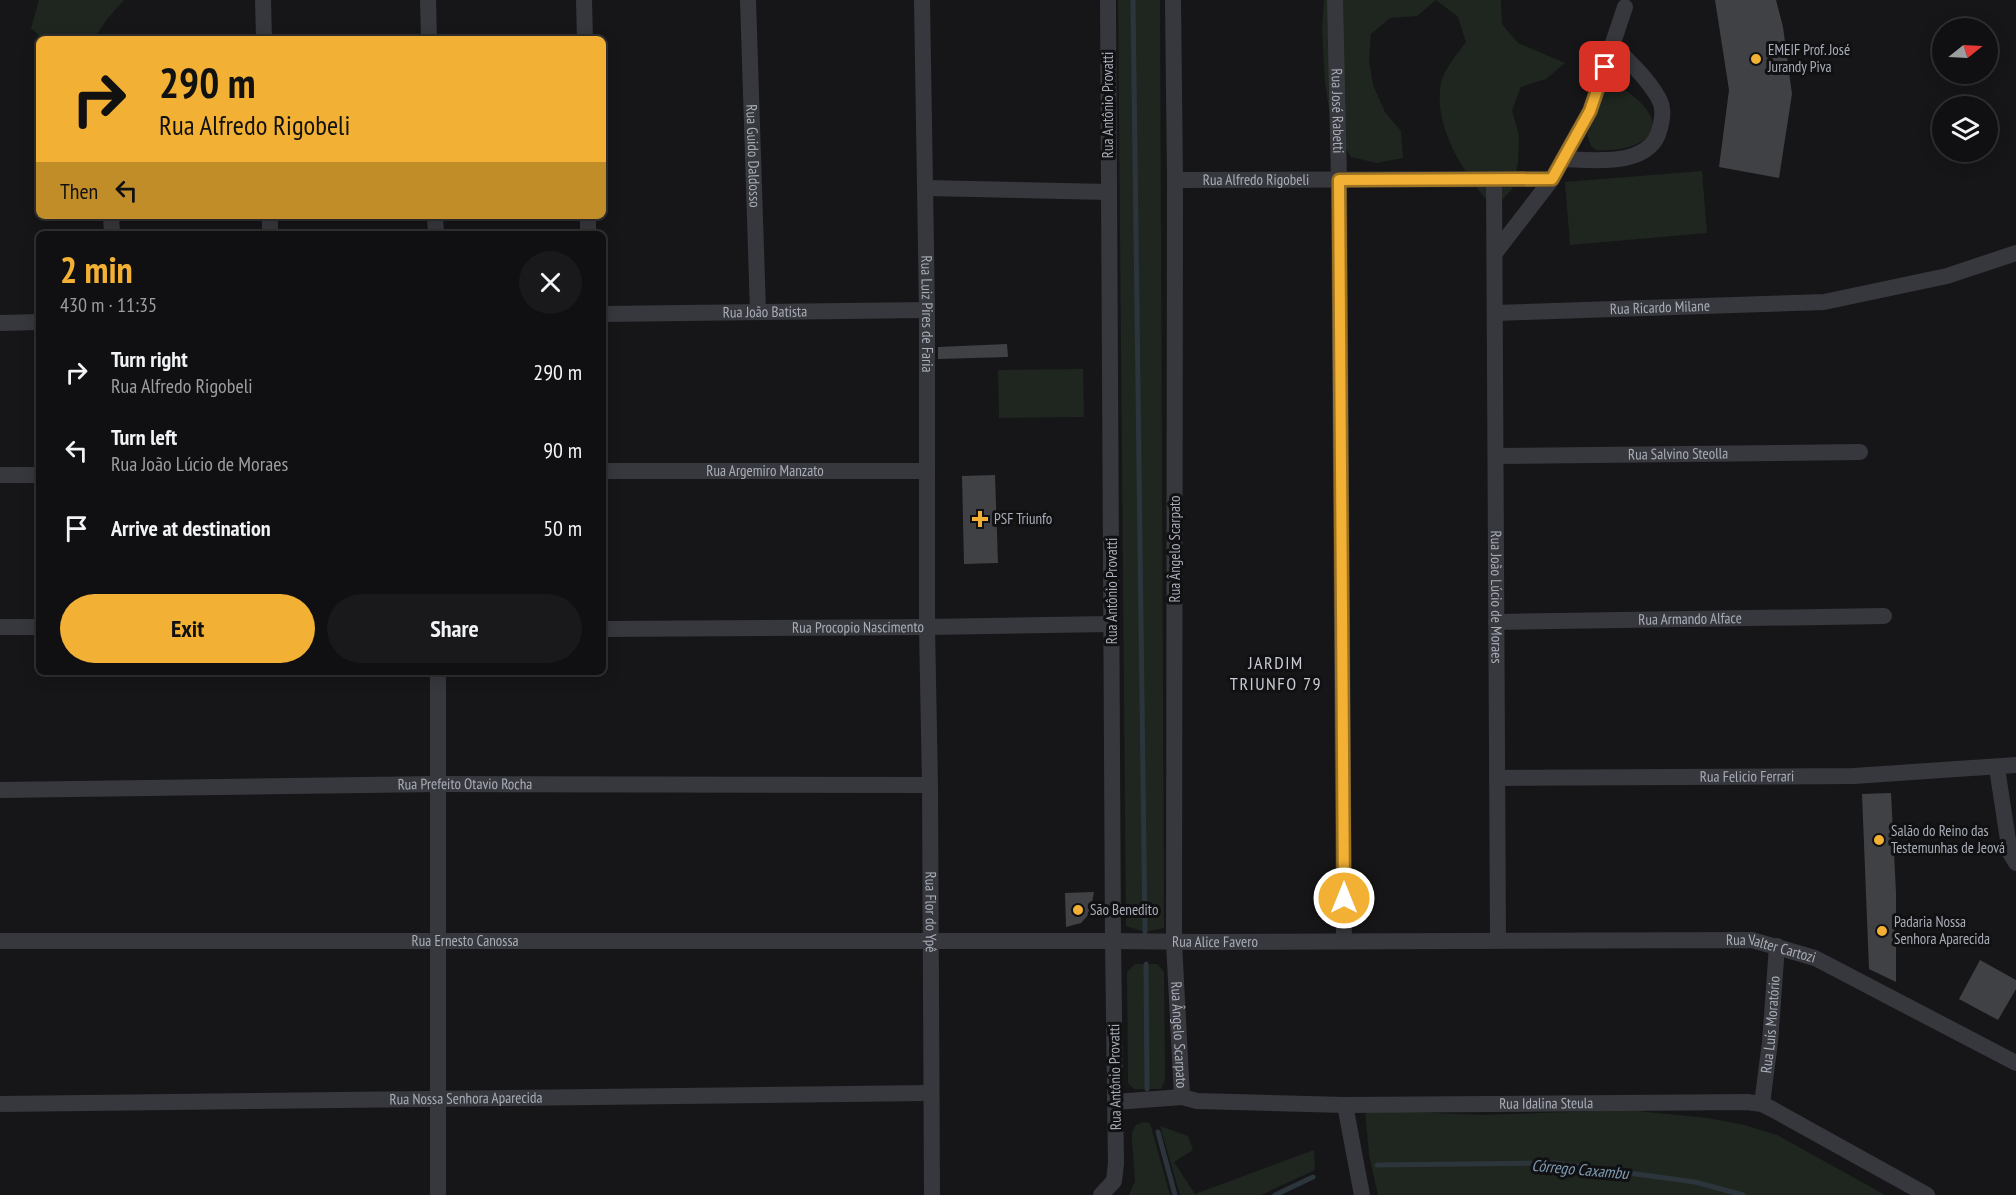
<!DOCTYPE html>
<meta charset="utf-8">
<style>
:root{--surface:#101012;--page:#19191b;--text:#f1f3f6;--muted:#9c9d9f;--line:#303032;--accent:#f2b134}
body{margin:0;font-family:"PT Sans Narrow",sans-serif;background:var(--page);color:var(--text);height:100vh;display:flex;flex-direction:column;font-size:22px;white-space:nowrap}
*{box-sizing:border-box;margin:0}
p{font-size:20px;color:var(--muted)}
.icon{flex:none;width:33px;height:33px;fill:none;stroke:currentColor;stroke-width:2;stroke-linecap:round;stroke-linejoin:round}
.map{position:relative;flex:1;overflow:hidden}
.drawer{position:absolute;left:36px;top:231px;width:570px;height:444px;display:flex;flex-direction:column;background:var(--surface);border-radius:9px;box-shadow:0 3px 15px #0003,0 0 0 2px var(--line)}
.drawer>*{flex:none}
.top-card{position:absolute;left:36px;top:36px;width:570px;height:183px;border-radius:9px;box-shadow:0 3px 15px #0003,0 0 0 2px var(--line);background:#f2b134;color:#111;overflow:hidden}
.needle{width:39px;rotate:72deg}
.tools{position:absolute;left:1932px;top:18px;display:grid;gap:12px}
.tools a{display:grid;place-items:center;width:66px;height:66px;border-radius:50%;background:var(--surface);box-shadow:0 3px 15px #0003,0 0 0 2px var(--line);font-size:30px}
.pin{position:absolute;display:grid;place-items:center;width:51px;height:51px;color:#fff;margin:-26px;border-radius:12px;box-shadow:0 3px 9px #0006}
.me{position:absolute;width:66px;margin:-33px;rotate:0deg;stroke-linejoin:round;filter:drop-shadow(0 0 4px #0008)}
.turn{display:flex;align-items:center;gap:21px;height:126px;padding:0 24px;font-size:27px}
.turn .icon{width:78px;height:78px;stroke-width:2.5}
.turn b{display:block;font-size:42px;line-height:51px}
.then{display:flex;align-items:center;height:57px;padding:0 24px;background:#0003;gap:12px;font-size:22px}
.round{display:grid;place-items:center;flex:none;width:63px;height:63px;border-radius:32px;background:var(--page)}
.headline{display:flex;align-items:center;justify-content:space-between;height:102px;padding:0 24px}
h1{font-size:36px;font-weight:700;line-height:45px;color:var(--accent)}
.button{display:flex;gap:12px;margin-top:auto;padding:12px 24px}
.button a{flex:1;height:69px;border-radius:36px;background:var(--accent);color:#111;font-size:24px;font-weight:700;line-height:69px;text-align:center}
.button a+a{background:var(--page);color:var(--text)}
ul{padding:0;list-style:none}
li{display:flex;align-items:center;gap:18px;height:78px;padding:0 24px}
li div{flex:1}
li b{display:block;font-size:22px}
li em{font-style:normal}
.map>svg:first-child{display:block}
</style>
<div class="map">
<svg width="2016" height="1195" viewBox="0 0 2016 1195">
<rect width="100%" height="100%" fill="#161618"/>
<g fill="#1e261f">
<polygon points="39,0 124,0 107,19 94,39 43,39 31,28"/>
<polygon points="1118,0 1160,0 1164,928 1145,932 1126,926"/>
<path d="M1324,0H1501L1502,24L1518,43L1565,63L1546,79L1521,87L1512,110L1519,136L1518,163L1512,189L1494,209C1467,177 1436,133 1440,90C1441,72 1456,56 1466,42L1458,17L1436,0L1417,16L1390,18L1371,34L1369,59L1373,85L1385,112L1401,131L1403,158L1377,163L1351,157L1337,134L1329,109L1325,83L1322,29Z"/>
<path d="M1613,85C1621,85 1627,91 1633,96C1679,133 1635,153 1596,150L1591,146L1587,135L1604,92L1607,86Z"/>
<polygon points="1702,171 1707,233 1570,245 1565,182"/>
<polygon points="1083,369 1084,417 999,418 998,370"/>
<polygon points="1135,964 1157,964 1164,972 1165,1080 1161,1089 1134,1089 1128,1083 1127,972"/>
<polygon points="1365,1110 1482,1115 1627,1110 1708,1118 1744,1125 1777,1135 1885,1195 1378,1195 1369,1155"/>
<polygon points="1143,1122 1150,1123 1170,1195 1129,1195 1135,1181 1132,1141 1132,1132 1136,1125"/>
<polygon points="1160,1126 1188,1136 1193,1150 1174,1162 1195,1194 1314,1150 1315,1170 1261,1195 1180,1195"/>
</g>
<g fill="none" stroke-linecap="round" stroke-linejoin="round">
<g stroke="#2c353c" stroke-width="5">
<polyline points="1133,0 1145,932"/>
<polyline points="1146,964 1147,1089"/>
<polyline points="1158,1132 1175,1195"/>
<polyline points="1377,1165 1555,1163 1695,1182 1743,1195"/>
<polyline points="1275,1195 1313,1177"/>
</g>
</g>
<g fill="#404145">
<polygon points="1715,0 1776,0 1783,27 1792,94 1779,178 1719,167 1729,90"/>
<polygon points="1007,344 1008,357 938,359 938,347"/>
<polygon points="995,475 998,563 964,564 962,476"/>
<polygon points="1891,793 1896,893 1896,982 1869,969 1862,794"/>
<polygon points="1094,892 1090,913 1081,923 1066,927 1065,893"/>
<polygon points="1980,960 2016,980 2016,989 1998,1020 1959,999"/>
</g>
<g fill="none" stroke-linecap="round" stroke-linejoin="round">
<g stroke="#37383d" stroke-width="16">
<polyline points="263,0 264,39"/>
<polyline points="428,0 429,39"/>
<polyline points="584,0 585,39"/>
<path id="s1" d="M748,0L758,312"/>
<path id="s2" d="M922,0L927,310V627L930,785L932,1195"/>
<path id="s3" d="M1173,0L1175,180L1174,942L1182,1097"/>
<path id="s4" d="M1335,0L1339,180L1344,940"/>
<path d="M1563,159C1594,160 1651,168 1660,128C1663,116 1664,108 1658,97C1646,77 1629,61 1612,45"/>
<path id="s5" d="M1175,180L1552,179"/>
<path id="s6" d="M1494,180L1498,940"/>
<polyline points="926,188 1109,192"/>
<polyline points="111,216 112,234"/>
<polyline points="270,216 270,234"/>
<polyline points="435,216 436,234"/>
<polyline points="588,216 588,234"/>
<polyline points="1495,253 1552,179 1590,111 1625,7"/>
<path id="s7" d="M1495,313L1824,302L1947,276L2016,253"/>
<path id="s8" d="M603,314L927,310"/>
<polyline points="0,323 39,322"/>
<path id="s9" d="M1496,456L1860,452"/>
<path id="s10" d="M603,471H926"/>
<polyline points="0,475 39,475"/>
<path id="s11" d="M1496,622L1884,616"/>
<polyline points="0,627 39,627"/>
<path id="s12" d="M603,629L927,627L1112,624"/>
<polyline points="1997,768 2010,853 2016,863"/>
<path id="s13" d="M1497,778L1854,776L2016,765"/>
<path id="s14" d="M0,790L438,784L930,785"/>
<path id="s15" d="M0,941H1113L1200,942L1752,940L1815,958L2016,1063"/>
<path id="s16" d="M1115,1102L1182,1097L1197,1101L1345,1105L1747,1102L1762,1104L1772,1109L1927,1195"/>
<path id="s17" d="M0,1104L931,1093"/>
<path id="s18" d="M1762,1104L1770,1042L1777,946"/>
<polyline points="1345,1105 1362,1195"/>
<polyline points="438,1195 438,672"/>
<polyline points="1101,1195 1114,1181 1116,1163 1113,941 1108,0"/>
</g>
</g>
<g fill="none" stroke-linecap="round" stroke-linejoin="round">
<defs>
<polyline id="route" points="1344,898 1339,180 1552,179 1590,111 1605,67"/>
</defs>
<use href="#route" stroke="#9d7322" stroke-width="15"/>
<use href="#route" stroke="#f2b134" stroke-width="10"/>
</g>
<g fill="#f2b134" stroke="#111113" stroke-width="2">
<circle cx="1756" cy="59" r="6"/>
<path d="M977 510h6v6h6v6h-6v6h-6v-6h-6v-6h6z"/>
<circle cx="1879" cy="840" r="6"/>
<circle cx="1078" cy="910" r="6"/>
<circle cx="1882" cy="931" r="6"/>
</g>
<g text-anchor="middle" stroke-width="6" stroke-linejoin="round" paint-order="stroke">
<g font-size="15" fill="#a8adb8" stroke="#111113" text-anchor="start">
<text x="1768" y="55">EMEIF Prof. José<tspan x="1768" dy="17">Jurandy Piva</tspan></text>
<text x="994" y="524">PSF Triunfo</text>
<text x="1891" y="836">Salão do Reino das<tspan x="1891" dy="17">Testemunhas de Jeová</tspan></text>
<text x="1090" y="915">São Benedito</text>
<text x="1894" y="927">Padaria Nossa<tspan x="1894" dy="17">Senhora Aparecida</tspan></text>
</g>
<g font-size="15" fill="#a8adb8" stroke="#111113">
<text transform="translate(1108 105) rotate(-90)" y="5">Rua Antônio Provatti</text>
<text dy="5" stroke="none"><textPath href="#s4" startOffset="111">Rua José Rabetti</textPath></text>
<text dy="5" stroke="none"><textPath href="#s1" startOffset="156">Rua Guido Daldosso</textPath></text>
<text dy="5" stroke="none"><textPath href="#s5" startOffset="81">Rua Alfredo Rigobeli</textPath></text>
<text dy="5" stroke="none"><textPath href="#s7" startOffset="165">Rua Ricardo Milane</textPath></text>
<text dy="5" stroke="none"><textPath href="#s8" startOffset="162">Rua João Batista</textPath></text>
<text dy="5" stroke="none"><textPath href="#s2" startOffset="314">Rua Luiz Pires de Faria</textPath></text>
<text dy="5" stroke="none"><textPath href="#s9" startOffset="182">Rua Salvino Steolla</textPath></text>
<text dy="5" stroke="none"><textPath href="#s10" startOffset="162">Rua Argemiro Manzato</textPath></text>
<text transform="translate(1175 549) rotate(-90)" y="5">Rua Ângelo Scarpato</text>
<text transform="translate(1112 591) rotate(-90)" y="5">Rua Antônio Provatti</text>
<text dy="5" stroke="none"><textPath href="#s6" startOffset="417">Rua João Lúcio de Moraes</textPath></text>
<text dy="5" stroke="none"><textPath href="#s11" startOffset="194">Rua Armando Alface</textPath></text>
<text dy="5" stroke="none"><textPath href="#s12" startOffset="255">Rua Procopio Nascimento</textPath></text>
<text dy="5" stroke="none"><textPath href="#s13" startOffset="250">Rua Felicio Ferrari</textPath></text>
<text dy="5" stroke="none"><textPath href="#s14" startOffset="465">Rua Prefeito Otavio Rocha</textPath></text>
<text dy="5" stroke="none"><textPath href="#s2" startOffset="912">Rua Flor do Ypê</textPath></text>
<text dy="5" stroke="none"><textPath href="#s15" startOffset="465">Rua Ernesto Canossa</textPath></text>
<text dy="5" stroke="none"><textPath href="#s15" startOffset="1215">Rua Alice Favero</textPath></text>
<text dy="5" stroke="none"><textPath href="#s15" startOffset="1772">Rua Valter Cartozi</textPath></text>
<text dy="5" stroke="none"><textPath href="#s18" startOffset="80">Rua Luís Moratório</textPath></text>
<text dy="5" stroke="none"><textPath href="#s3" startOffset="1035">Rua Ângelo Scarpato</textPath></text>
<text transform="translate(1115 1077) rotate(-91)" y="5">Rua Antônio Provatti</text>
<text dy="5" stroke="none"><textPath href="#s17" startOffset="466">Rua Nossa Senhora Aparecida</textPath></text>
<text dy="5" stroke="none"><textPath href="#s16" startOffset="432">Rua Idalina Steula</textPath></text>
</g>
<g font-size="16" font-style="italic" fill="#7f9bb3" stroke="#111113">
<text transform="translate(1580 1169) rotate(5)" y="6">Córrego Caxambu</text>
</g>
<g font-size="18" letter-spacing="1.5" fill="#c9ccd4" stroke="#111113">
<text x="1276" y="669">JARDIM<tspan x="1276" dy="21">TRIUNFO 79</tspan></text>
</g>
</g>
</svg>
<div class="tools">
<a><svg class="needle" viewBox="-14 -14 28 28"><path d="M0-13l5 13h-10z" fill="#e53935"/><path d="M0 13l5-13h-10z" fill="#9c9d9f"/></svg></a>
<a><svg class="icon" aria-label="layers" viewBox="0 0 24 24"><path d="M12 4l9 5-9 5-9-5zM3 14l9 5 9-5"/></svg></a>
</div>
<div class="pin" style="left:1605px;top:67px;background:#d93025"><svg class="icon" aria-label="arrive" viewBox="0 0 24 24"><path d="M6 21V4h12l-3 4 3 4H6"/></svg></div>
<svg class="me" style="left:1344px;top:898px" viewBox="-20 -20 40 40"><circle r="17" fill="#f2b134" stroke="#fff" stroke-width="3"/><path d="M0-11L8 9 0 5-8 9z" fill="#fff"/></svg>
<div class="top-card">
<div class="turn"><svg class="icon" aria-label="right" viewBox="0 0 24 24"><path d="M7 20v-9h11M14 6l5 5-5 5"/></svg><div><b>290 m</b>Rua Alfredo Rigobeli</div></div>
<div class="then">Then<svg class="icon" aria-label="left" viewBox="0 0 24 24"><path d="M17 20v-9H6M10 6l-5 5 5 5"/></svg></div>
</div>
<section class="drawer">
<div class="headline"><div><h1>2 min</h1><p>430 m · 11:35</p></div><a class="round"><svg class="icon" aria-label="close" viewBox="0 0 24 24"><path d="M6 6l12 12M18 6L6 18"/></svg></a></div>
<ul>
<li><svg class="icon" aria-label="right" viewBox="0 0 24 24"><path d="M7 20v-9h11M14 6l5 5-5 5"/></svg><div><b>Turn right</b><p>Rua Alfredo Rigobeli</p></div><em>290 m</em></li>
<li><svg class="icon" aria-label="left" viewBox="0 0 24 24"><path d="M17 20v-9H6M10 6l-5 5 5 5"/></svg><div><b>Turn left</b><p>Rua João Lúcio de Moraes</p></div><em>90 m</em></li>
<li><svg class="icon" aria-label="arrive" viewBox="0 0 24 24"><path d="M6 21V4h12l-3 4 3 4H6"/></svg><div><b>Arrive at destination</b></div><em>50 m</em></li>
</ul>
<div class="button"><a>Exit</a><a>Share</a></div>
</section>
</div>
